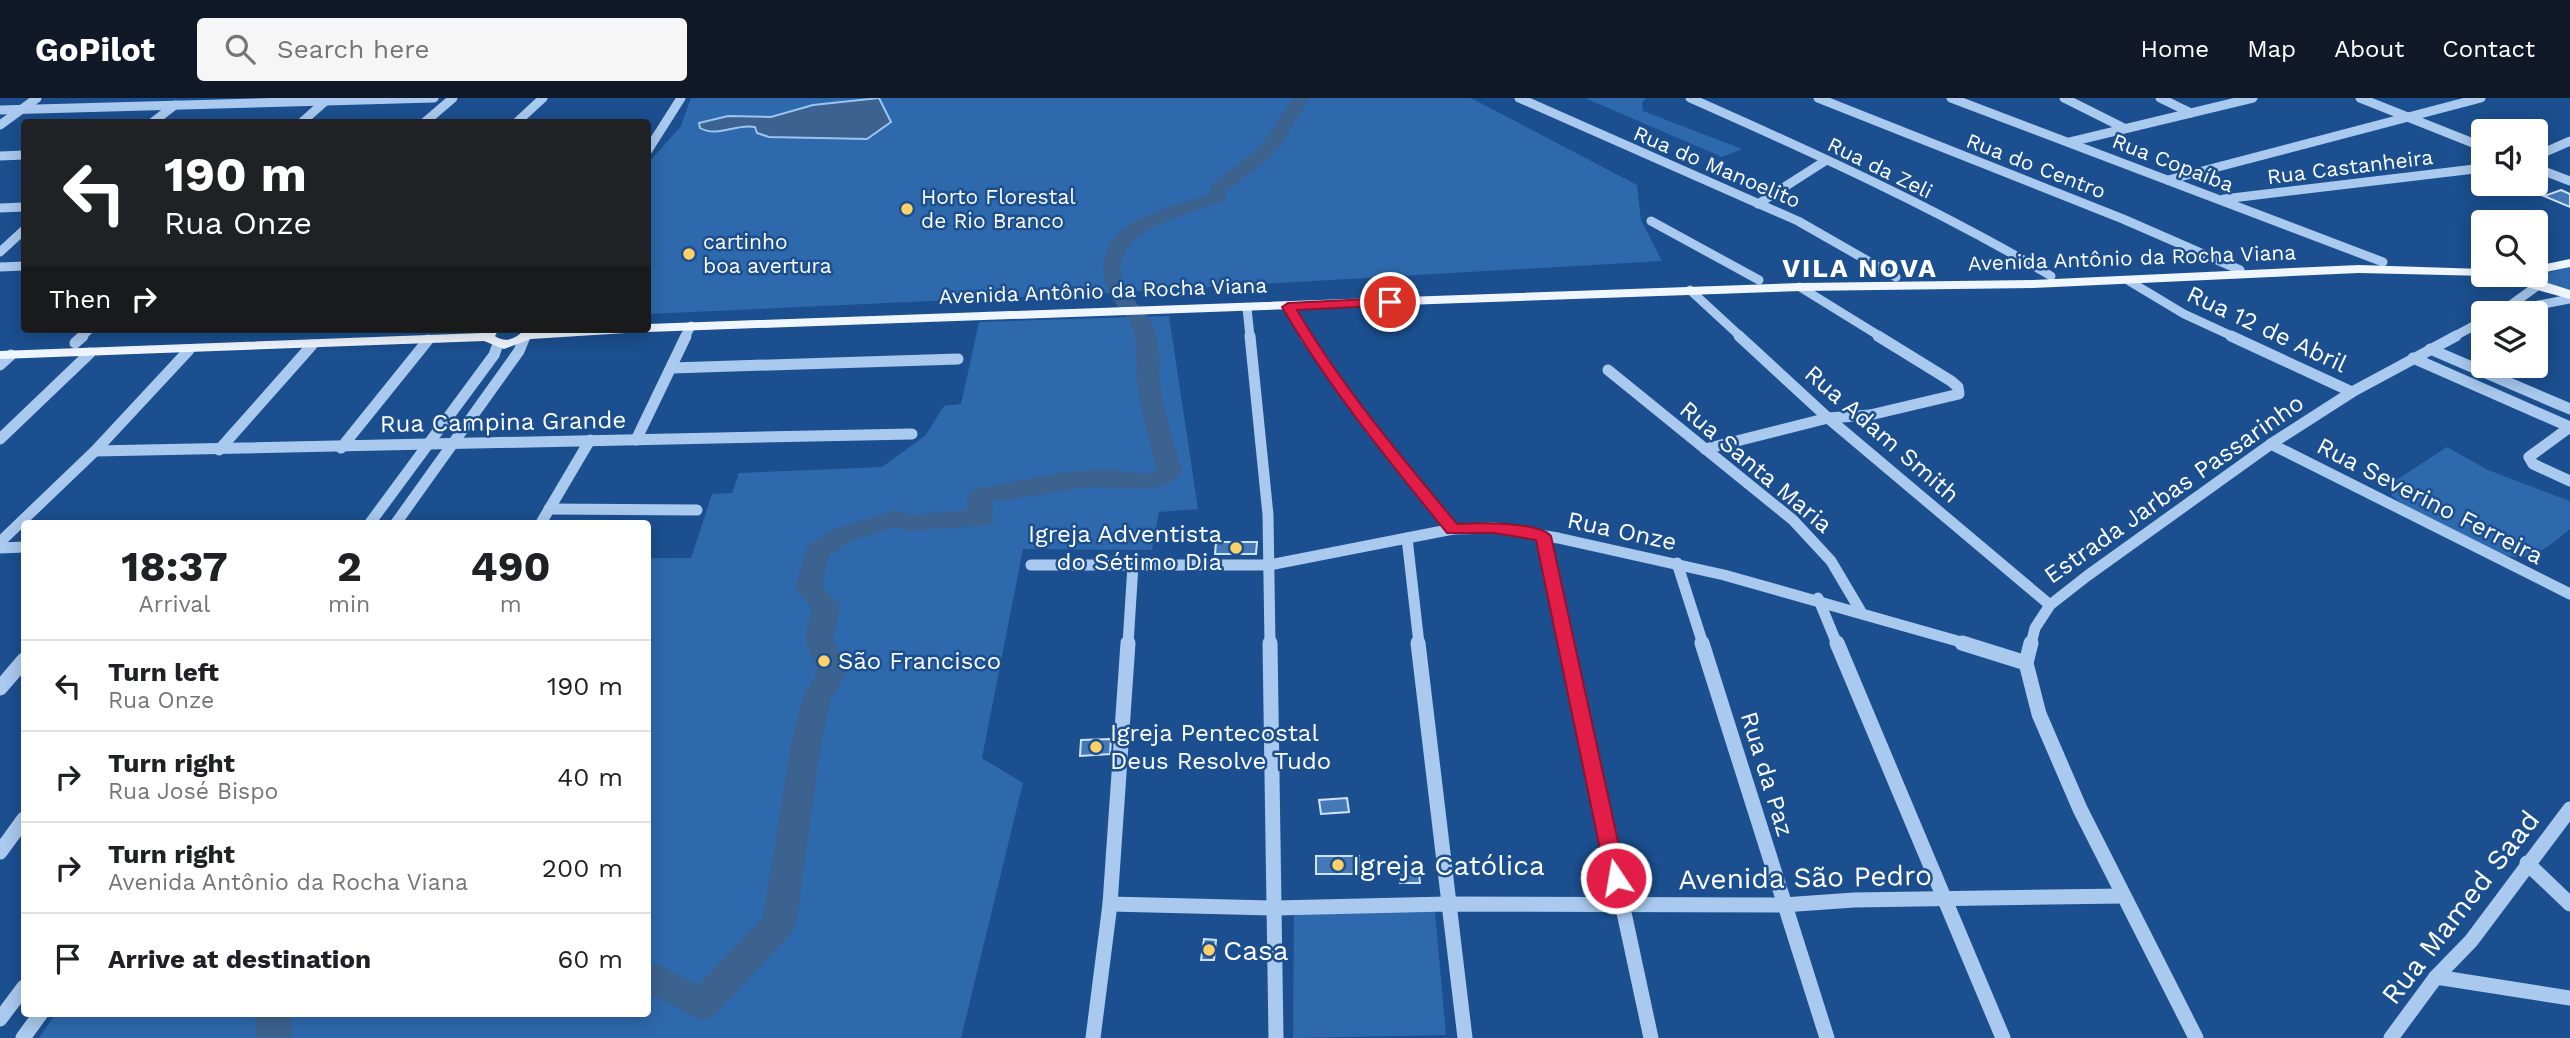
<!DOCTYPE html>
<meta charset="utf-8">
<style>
:root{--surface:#fff;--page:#f6f6f6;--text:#202124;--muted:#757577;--line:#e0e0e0;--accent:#111827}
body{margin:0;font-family:"Work Sans",sans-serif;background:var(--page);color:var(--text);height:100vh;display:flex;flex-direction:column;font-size:26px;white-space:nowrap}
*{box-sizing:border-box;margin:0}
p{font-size:23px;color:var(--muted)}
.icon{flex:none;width:38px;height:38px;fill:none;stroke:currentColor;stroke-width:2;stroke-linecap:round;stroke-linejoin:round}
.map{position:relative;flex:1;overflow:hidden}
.details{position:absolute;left:21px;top:422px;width:630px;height:497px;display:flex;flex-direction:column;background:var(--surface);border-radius:7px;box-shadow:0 4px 18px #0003}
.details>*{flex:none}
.guide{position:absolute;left:21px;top:21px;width:630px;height:214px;border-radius:7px;box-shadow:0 4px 18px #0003;background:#202124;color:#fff;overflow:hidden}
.controls{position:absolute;left:2471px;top:21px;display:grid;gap:14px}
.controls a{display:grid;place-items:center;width:77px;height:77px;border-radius:7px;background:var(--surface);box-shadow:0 4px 18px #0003;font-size:35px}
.pin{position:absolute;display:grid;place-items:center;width:60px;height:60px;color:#fff;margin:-30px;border:4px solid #fff;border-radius:50%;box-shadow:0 2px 7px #0007}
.me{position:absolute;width:77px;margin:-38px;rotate:348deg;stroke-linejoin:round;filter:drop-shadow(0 0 5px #0008)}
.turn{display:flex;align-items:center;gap:24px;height:147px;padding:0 28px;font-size:32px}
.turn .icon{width:91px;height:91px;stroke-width:2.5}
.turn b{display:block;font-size:49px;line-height:60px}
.then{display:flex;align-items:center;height:66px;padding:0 28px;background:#0003;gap:14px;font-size:26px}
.eta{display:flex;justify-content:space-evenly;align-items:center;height:119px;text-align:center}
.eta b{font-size:42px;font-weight:700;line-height:49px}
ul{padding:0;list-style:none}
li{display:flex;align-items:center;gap:21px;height:91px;padding:0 28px;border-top:2px solid var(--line)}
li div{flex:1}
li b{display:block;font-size:26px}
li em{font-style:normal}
header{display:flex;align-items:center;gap:42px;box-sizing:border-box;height:98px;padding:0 35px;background:var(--accent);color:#fff}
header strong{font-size:33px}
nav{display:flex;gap:38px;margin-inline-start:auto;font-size:24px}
.search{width:490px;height:63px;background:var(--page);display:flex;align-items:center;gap:18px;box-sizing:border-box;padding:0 24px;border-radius:7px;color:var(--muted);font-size:26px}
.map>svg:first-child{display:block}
</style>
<header>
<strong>GoPilot</strong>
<div class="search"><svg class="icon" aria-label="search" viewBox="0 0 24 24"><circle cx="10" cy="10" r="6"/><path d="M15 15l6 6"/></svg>Search here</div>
<nav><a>Home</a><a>Map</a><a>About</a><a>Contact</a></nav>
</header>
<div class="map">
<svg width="2570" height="940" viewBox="0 0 2570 940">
<rect width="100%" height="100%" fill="#1b4f8f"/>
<g fill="#2e69ad">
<polygon points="691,0 1471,0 1637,87 1641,122 1662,163 1106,195 648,216 648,65 681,28"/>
<polygon points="1585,0 1646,0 1642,5 1643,13 1742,51 1722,59"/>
<polygon points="2570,168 2570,194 2538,183 2539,178"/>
<polygon points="1169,218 1198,411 1159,414 1152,452 1023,451 982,660 1023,685 961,940 39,940 56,915 648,915 649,460 691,460 712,396 732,395 739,375 882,369 925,338 944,308 961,306 979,224"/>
<path d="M2447,349L2488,372L2570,403V431C2554,444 2540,458 2519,459C2490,460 2415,416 2392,398L2390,386Z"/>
<polygon points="1294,812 1435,813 1446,937 1293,940"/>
</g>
<path fill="#3c6290" stroke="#9cc4f0" stroke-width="2" d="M879,0L891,24L867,41L769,39L757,35L755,29C736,25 718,40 700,30L699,25L728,18L771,19L813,7Z"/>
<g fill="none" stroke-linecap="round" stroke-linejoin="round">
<g fill="#3c6290" fill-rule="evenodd">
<path d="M1293,0H1309L1282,46L1264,65L1227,93L1225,103C1188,116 1095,135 1128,193C1137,208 1149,216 1155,233C1161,251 1157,273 1161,292C1166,320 1175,348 1182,375L1168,386L1151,391L1088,389L992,404L993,421L989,427L910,433L895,429L850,444L829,458L822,488L840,508L833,541L847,575L831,600L821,646L796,826L791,836L714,918L702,923L655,898L648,899V869L658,866L698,887L763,820L791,646L803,598L818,574L805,541L812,510L795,490L807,448L832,432L895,412L911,417L967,412L968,398L971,392L980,390C1023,383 1071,369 1115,372C1130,374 1143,380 1157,372C1151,345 1141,316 1138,289C1136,271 1138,252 1134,235C1130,217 1112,207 1107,190C1086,125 1163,112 1209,96L1211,87L1261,48Z"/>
<polygon points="255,915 290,915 292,940 256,940"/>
</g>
</g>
<g fill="#4478b7" stroke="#cfe3fa" stroke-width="2">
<polygon points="2561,92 2570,96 2570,109 2544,98"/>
<polygon points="1216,444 1257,444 1256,456 1215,456"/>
<polygon points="1111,641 1110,656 1080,658 1081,642"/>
<polygon points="1347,700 1349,714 1321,716 1319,702"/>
<rect x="1316" y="758" width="43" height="18"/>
<polygon points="1399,773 1419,774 1420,785 1400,785"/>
<polygon points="1204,841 1216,842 1214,862 1201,862"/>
</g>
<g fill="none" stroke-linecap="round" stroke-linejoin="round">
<g stroke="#a9c9ee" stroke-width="9">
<polyline points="1519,0 1798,123 1896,179"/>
<path d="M1690,0C1812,54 1936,110 2051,178"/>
<polyline points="1818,0 2123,121 2240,172"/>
<polyline points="1951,0 2383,164"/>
<polyline points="2064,0 2124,30"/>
<polyline points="2160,0 2191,15"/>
<polyline points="2360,0 2483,49"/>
<polyline points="0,12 434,0"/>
<polyline points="153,24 175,7"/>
<polyline points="302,24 329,0"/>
<polyline points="425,24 453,0"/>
<polyline points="517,24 543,0"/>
<polyline points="0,27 37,0"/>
<polyline points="2070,44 2253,0"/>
<polyline points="648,52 681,0"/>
<polyline points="0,58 24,57"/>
<polyline points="2536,58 2570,43"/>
<polyline points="2536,70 2570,83"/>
<polyline points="2168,82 2481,0"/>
<polyline points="2224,101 2483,70"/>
<polyline points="1758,106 1825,63"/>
<polyline points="0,110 24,109"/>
<polyline points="1651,123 1759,182"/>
<polyline points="0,154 24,132"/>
<polyline points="0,169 24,168"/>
<polyline points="2129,183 2184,216 2234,239"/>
<polyline points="1800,189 1881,239"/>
<polyline points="1690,192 1741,239"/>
<polyline points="1288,209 1306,239"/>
<polyline points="2508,209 2537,188"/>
<polyline points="1247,210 1250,239"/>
<polyline points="2502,214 2570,201"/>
<polyline points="81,239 90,231"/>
<polyline points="685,239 691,228"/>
<polyline points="2453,239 2483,223"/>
</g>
<g stroke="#a9c9ee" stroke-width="11">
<polyline points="1250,238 1268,417 1270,546"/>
<polyline points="1305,238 1373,334 1453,431"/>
<polyline points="1739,238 1828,320 2050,507"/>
<polyline points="2231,238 2352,294"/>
<polyline points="75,245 83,238"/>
<polyline points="2430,251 2570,311"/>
<polyline points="2413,260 2570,329"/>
<polyline points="0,267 11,257"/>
<polyline points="672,270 958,261"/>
<polyline points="1608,272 1793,422 1831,463 1860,512"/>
<polyline points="2570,329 2529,359 2533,366 2570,383"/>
<polyline points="0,341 90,255"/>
<polyline points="636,342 686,238"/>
<polyline points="2271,346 2570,496"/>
<polyline points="341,350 428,242"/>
<polyline points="1705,351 1828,320 1870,317 1959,296 1958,289 1951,283 1878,238"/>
<polyline points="219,352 312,247"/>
<polyline points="95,353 912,336"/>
<polyline points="549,411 697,412"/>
<polyline points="370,425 494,257 498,246"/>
<polyline points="396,425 519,253 524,241"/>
<polyline points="541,425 590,342"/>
<polyline points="1543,438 1566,546"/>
<polyline points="1407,440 1419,546"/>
<polyline points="0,444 95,353 189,252"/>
<polyline points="0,450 24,449"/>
<polyline points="1677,465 1703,546"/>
<polyline points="1031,467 1269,467 1453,431 1495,430 1558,440 1724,477 1968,546"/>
<polyline points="1818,500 1837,546"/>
<polyline points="1128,546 1133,467"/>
<polyline points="2031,546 2035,530 2050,507 2087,478 2271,346 2352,294 2456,238"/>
</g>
<g stroke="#a9c9ee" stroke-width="15">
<polyline points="1270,545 1276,940"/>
<polyline points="1418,545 1465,940"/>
<polyline points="1566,545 1651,940"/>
<polyline points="1702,545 1827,940"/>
<polyline points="1837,545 2003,940"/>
<polyline points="1962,545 2026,565"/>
<polyline points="2031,545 2026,565 2039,616 2080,711 2196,940"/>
<polyline points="0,590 24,562"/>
<polyline points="0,754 24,721"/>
<polyline points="2527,765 2570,806"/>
<polyline points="1110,806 1275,810 1447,806 1783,807 1854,802 2123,798"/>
<polyline points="2436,879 2570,900"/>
<polyline points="0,921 24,889"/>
<polyline points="23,940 41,915"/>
<polyline points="1093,940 1110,806 1128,545"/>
<polyline points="2391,940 2436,879 2471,843 2570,711"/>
</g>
<g fill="#f0f6ff" fill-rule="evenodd">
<polygon points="2570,161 2570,169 2536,176 2536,168"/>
<polygon points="2359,167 2483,171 2483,177 2532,180 2570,192 2570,201 2487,178 2359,175 2033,190 1800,193 648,234 642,231 648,231 648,226 1800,185 2033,182"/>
<path d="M485,231H499L495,238C506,246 517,240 525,231H633L626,235L531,241L504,251L484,243L0,261V253L482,235Z"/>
</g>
</g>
<path fill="#e11d48" stroke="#92132f" stroke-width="2" d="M1390,200L1396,204L1394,207L1297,212C1342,289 1400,357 1457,426C1477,425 1537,423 1551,438L1626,780L1623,786H1609L1606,780L1536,442L1494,435H1447C1388,362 1329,290 1282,209L1288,205Z"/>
<g fill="#ffd166" stroke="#1b4f8f" stroke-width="2.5">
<circle cx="907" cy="111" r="7"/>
<circle cx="689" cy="156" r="7"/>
<circle cx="1236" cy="450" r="7"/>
<circle cx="824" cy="563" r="7"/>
<circle cx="1096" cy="649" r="7"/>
<circle cx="1338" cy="767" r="7"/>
<circle cx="1209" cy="852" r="7"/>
</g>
<g text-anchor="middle" stroke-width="5" stroke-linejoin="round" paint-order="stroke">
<g font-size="21" fill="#fff" stroke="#1b4f8f">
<text transform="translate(2173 65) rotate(21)" y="7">Rua Copaíba</text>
<text transform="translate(2036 68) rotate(21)" y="7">Rua do Centro</text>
<text transform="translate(1717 69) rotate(23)" y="7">Rua do Manoelito</text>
<text transform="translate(2350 69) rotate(-7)" y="7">Rua Castanheira</text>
<text transform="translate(1880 70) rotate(26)" y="7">Rua da Zeli</text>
<text transform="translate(2132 160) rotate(-2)" y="7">Avenida Antônio da Rocha Viana</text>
<text transform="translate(1103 193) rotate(-2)" y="7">Avenida Antônio da Rocha Viana</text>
</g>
<g font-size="21" fill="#fff" stroke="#1b4f8f" text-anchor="start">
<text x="921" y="106">Horto Florestal<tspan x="921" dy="24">de Rio Branco</tspan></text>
<text x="703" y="151">cartinho<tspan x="703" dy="24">boa avertura</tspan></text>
</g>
<g font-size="24" fill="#fff" stroke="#1b4f8f">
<text transform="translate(2267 231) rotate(25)" y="8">Rua 12 de Abril</text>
<text transform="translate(503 324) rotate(-1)" y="8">Rua Campina Grande</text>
<text transform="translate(1882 336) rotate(41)" y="8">Rua Adam Smith</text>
<text transform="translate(1756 369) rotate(40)" y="8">Rua Santa Maria</text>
<text transform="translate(2174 391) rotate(-35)" y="8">Estrada Jarbas Passarinho</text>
<text transform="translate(2430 403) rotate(27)" y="8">Rua Severino Ferreira</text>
<text transform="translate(1622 433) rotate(12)" y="8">Rua Onze</text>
<text transform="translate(1767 676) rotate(73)" y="8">Rua da Paz</text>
</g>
<g font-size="24" fill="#fff" stroke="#1b4f8f" text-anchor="start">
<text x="1222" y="444" text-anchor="end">Igreja Adventista<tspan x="1222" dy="28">do Sétimo Dia</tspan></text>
<text x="838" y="571">São Francisco</text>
<text x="1110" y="643">Igreja Pentecostal<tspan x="1110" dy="28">Deus Resolve Tudo</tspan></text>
</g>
<g font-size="26" font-weight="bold" letter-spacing="2" fill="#fff" stroke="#1b4f8f">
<text x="1860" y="179">VILA NOVA</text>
</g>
<g font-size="28" fill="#fff" stroke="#1b4f8f" text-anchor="start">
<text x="1352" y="777">Igreja Católica</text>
<text x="1223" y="862">Casa</text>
</g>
<g font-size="28" fill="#fff" stroke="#1b4f8f">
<text transform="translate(1805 779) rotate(-1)" y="10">Avenida São Pedro</text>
<text transform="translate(2460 809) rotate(-52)" y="10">Rua Mamed Saad</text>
</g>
</g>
</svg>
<div class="controls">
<a><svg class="icon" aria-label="sound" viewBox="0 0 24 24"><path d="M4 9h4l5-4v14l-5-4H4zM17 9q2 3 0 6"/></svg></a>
<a><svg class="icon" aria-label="search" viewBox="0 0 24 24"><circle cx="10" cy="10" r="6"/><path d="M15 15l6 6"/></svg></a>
<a><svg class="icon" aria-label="layers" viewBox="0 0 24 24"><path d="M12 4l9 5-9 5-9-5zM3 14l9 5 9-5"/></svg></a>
</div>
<div class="pin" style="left:1390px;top:204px;background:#d93025"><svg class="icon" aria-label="arrive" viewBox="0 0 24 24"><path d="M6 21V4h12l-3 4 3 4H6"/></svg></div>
<svg class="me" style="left:1616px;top:780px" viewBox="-20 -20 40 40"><circle r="17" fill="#e11d48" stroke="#fff" stroke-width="3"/><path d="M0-11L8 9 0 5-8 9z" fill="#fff"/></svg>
<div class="guide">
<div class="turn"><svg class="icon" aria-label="left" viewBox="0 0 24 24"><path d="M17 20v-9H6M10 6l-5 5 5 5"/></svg><div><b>190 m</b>Rua Onze</div></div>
<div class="then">Then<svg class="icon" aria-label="right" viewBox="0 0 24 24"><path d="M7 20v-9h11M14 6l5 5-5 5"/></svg></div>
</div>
<section class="details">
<div class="eta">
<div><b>18:37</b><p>Arrival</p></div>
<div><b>2</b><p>min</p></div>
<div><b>490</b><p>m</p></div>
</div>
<ul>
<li><svg class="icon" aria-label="left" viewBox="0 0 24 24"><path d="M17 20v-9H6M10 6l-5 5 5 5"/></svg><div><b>Turn left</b><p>Rua Onze</p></div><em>190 m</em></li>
<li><svg class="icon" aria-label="right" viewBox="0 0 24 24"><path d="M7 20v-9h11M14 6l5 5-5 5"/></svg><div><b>Turn right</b><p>Rua José Bispo</p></div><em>40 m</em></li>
<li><svg class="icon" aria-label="right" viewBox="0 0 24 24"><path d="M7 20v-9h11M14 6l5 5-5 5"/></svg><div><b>Turn right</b><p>Avenida Antônio da Rocha Viana</p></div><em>200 m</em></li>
<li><svg class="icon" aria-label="arrive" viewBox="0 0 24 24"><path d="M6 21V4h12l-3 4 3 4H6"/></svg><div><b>Arrive at destination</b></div><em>60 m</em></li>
</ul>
</section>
</div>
